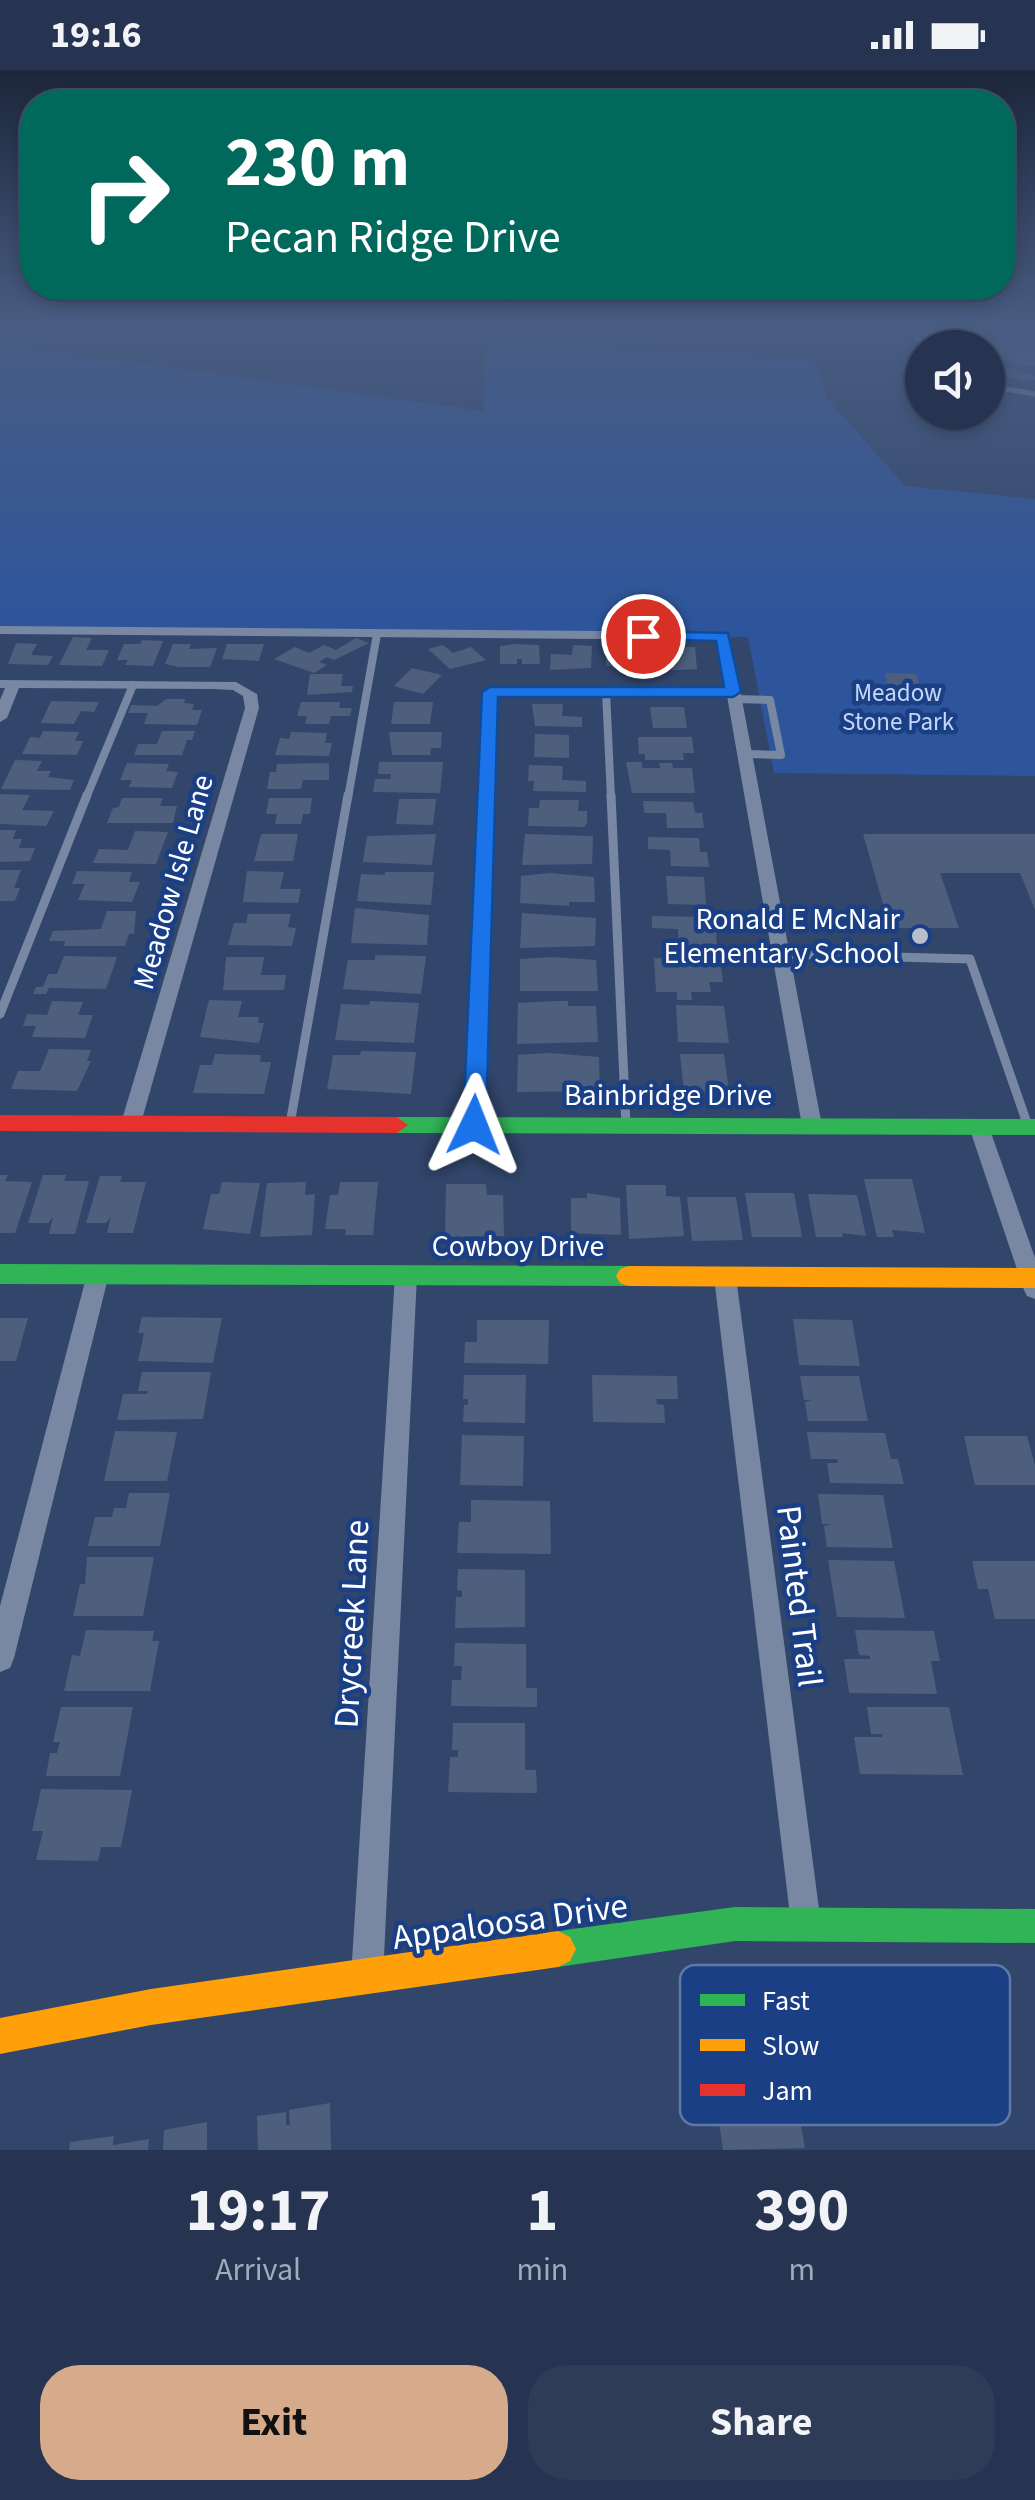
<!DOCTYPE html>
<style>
:root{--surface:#263451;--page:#2e3c58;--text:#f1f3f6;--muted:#a4aab7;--line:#424f68;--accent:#d6ab8b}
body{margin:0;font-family:"Source Sans 3",sans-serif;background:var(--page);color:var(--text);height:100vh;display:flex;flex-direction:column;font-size:38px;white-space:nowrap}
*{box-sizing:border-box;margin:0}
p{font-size:32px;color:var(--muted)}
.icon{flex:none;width:55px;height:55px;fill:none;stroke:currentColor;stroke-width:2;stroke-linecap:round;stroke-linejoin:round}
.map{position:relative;height:2080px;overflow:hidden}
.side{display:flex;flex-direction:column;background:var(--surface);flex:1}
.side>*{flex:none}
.hud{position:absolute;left:20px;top:20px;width:995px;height:210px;border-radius:40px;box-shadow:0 5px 15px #0003,0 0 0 2px var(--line);background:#00695c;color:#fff;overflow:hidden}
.fabs{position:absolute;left:905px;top:260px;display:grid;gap:20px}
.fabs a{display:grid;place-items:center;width:100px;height:100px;border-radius:50%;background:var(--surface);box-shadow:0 5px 15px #0003,0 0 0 2px var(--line);font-size:50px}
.pin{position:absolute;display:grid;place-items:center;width:85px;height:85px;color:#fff;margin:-42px;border:5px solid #fff;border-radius:50%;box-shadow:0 2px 10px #0007}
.me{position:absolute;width:110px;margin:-55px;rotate:2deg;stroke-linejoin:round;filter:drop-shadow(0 0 8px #0008)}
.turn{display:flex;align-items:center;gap:35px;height:210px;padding:0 40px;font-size:45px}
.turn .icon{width:130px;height:130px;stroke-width:2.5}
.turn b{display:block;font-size:70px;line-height:85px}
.eta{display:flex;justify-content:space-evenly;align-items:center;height:170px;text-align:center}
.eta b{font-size:60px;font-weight:700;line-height:70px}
.action{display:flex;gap:20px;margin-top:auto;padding:20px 40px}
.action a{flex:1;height:115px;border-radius:40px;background:var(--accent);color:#111;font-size:40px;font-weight:700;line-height:115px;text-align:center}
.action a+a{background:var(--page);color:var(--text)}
.status{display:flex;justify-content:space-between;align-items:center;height:70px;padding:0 50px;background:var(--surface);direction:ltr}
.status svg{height:28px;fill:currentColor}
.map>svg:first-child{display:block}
</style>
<div class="status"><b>19:16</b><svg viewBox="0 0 49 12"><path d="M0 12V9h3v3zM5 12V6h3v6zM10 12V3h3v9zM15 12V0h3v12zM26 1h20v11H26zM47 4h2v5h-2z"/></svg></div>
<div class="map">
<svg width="1035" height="2080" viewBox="0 0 1035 2080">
<rect width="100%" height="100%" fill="#32466c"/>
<polygon fill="#2e559b" points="486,273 813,287 826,327 905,416 1035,429 1035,706 774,703 748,567 0,558 0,274 483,341"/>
<g fill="#4e5f7d">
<polygon points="1003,260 1024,265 1024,269 1035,273 1035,296 1016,295 1005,289 995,294 1035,306 1035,310 1022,311 988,302 988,276 1000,269 996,264"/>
<polygon points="73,567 92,568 86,580 109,580 102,596 59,595"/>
<polygon points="356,568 369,573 334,590 327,587 319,592 327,595 314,603 274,589 295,577 309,583 324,575 336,580"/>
<polygon points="142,570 163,571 153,596 125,595 128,590 117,590 124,574 140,574"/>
<polygon points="16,573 37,574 31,585 53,586 48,595 8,594"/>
<polygon points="173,574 191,574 189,579 217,578 210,597 179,597 165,594"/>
<polygon points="227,574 264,574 259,591 222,589"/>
<polygon points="515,574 539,575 540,594 522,594 522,589 517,589 517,594 500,594 500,576"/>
<polygon points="443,575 453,583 471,577 486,590 450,599 428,579"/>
<polygon points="573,575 592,576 591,598 550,600 551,584 572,585"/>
<polygon points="621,576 643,576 645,601 617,601 617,596 606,596 606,578 621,579"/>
<polygon points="678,577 695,577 697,599 658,601 657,586 679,587"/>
<polygon points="412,598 442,605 423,624 394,616"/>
<polygon points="885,603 916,604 920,616 888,616"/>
<polygon points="310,604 343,604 341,616 353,616 352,622 307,625"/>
<polygon points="166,629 185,629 184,633 194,634 192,640 202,640 197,655 144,654 148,643 128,643 131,635 157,636"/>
<polygon points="51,631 99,632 94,642 81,641 74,654 41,653"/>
<polygon points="301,632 340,632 339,638 352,638 350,646 331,646 329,654 305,654 307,646 297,646"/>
<polygon points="394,632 433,632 430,654 391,654"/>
<polygon points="532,634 563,634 562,646 582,647 582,657 535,656"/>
<polygon points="650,637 684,637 687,658 653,658"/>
<polygon points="43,661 79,662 75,671 83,671 77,685 22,684 30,667 40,668"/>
<polygon points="162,661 195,661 192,670 187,670 182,685 134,685 138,674 157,674"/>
<polygon points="291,662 327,663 325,673 332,673 329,686 275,685 280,668 289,669"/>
<polygon points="389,662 442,662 441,678 431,678 430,685 392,685"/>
<polygon points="535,664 569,665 569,688 534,687"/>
<polygon points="638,667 692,667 694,683 683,683 684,690 645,690 645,684 639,684"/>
<polygon points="15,690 42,691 37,701 51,701 48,707 74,710 70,720 1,719"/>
<polygon points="379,692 443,692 440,723 373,722 375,709 390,709 391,704 378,704"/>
<polygon points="626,692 642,692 642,698 660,698 659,693 672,693 673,698 692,698 695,723 632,723"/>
<polygon points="127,693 169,694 166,701 178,702 172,718 129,717 132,710 120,710"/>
<polygon points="329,693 329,710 303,710 301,719 267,719 270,702 276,702 277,694"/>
<polygon points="529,695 563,696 562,710 586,711 586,722 533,721 534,711 528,711"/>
<polygon points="0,724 30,725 22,740 54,741 46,756 0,754"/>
<polygon points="122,728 163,728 160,736 177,736 173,753 107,753 113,738 119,737"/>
<polygon points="269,728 312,728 310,744 303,744 301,754 275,754 277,744 266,744"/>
<polygon points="399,729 436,729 433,755 396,754"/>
<polygon points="540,730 579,730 578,741 587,741 587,753 584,757 528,756 529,738 539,738"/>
<polygon points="643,731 693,732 695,743 702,743 704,758 667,758 666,743 644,743"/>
<polygon points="0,760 16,760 13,769 22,769 19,778 35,778 30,791 0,792"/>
<polygon points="135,761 168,762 156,794 93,793 99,779 128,780"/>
<polygon points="261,764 298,764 293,791 254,791"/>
<polygon points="436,764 432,795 363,792 367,766"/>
<polygon points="525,764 593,766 592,794 522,795"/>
<polygon points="863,764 1035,764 1035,840 1020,803 940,803 959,858 890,858"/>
<polygon points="648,767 699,768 700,782 707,782 709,797 671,796 670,780 648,779"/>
<polygon points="0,800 21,800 14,818 20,818 15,831 0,831"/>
<polygon points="77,801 132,802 129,812 140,812 132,832 78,830 85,814 72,814"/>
<polygon points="247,801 284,802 280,819 301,819 298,833 243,832"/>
<polygon points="385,802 434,802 431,835 357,831 361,804 385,805"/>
<polygon points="550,803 594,807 595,832 569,832 569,836 520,833 521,806"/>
<polygon points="666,806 704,807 706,835 668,834"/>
<polygon points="355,838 429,845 427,875 351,873"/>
<polygon points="107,841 136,841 134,864 129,864 125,876 64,876 65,871 49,871 53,861 101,859"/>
<polygon points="522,843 596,848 595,876 520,878"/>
<polygon points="248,844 291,844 288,857 296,858 292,876 228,875 234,853 246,853"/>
<polygon points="652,846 707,847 707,860 716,861 717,879 679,878 678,859 652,858"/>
<polygon points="375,885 426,886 421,924 343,919 348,890 375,890"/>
<polygon points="64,886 117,887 106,919 49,918 46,924 33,924 36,917 43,917 48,904 57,904"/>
<polygon points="226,887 264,887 261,905 286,905 284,920 223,920"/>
<polygon points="553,887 596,890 598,921 520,921 520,889"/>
<polygon points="654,888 720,889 723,912 709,912 711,922 691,922 692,930 677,930 677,922 656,922"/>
<polygon points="209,930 242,931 238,947 259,947 258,953 264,953 259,973 200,967"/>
<polygon points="52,931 83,932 78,945 93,945 85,968 32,967 36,956 23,956 27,944 47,945"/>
<polygon points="370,931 419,933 414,973 335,970 341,934 369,935"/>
<polygon points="555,931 568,931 568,936 596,936 598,972 517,974 518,933"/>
<polygon points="676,935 724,936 729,973 678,972"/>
<polygon points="49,979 91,980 87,991 91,991 77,1021 11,1019 18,1001 40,1001"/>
<polygon points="361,981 416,982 411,1024 327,1019 333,985 360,985"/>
<polygon points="549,983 599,987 600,1021 517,1022 518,985"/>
<polygon points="215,984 261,985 260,992 271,992 264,1024 193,1023 200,995 212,995"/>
<polygon points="680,984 724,984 729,1022 684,1022"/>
<polygon points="0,1105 8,1105 5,1111 32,1112 15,1163 0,1163"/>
<polygon points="43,1105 66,1105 64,1111 89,1111 75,1164 49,1164 53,1147 48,1153 28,1153"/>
<polygon points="100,1106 122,1106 120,1112 146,1112 133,1163 107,1163 111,1147 106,1153 86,1153"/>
<polygon points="864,1109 912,1109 925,1163 892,1160 894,1167 877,1167"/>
<polygon points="222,1112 260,1113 250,1164 203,1159 211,1124 219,1124"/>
<polygon points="306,1112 305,1125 315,1124 312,1165 260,1167 267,1113"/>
<polygon points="340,1112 378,1112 373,1165 345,1165 346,1159 325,1159 330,1125 338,1125"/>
<polygon points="446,1114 486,1114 487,1125 503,1125 504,1166 445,1167"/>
<polygon points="626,1115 666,1115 666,1126 680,1127 684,1166 629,1169"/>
<polygon points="587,1123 620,1128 621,1165 571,1163 571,1128 587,1128"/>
<polygon points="745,1123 794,1123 802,1167 752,1167"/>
<polygon points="808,1124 857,1125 866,1166 842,1163 843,1167 816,1167"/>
<polygon points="687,1127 736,1127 743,1170 692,1171"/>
<polygon points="142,1247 222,1248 213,1293 138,1291 144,1263 138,1263"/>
<polygon points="0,1248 28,1248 16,1291 0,1291"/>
<polygon points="793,1249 852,1250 860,1296 799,1295"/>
<polygon points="477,1250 549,1250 548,1294 464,1293 465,1272 477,1272"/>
<polygon points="142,1302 211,1302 203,1349 117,1350 123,1324 147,1324 148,1321 138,1321"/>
<polygon points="464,1305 526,1305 525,1353 463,1352 464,1335 468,1335 468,1329 463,1329"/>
<polygon points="592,1305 677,1306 678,1329 656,1329 657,1334 664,1335 665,1353 593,1352"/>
<polygon points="800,1306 859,1306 868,1351 808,1351 805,1332 812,1330 804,1330"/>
<polygon points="115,1361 177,1362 167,1411 104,1411"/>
<polygon points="807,1362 885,1363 891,1389 898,1389 904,1414 830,1413 827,1393 838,1393 837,1389 811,1389"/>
<polygon points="462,1365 524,1366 523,1416 460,1415"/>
<polygon points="964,1366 1027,1366 1035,1395 1035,1415 975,1415"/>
<polygon points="129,1423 170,1423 160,1476 88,1476 95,1447 112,1447 114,1438 126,1438"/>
<polygon points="818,1424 883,1425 893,1478 827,1477 824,1456 832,1454 822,1454"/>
<polygon points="471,1430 550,1431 551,1484 457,1483 459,1452 471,1452"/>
<polygon points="87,1487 154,1487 143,1546 73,1546 80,1514 85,1514"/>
<polygon points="828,1490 894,1491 905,1548 837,1547"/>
<polygon points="972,1491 1035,1491 1035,1549 995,1549 988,1519 978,1519"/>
<polygon points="458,1499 525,1500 525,1557 455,1558 456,1527 462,1527 462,1521 457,1520"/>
<polygon points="86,1560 154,1561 152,1571 159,1571 150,1621 64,1621 72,1585 80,1586"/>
<polygon points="855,1560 934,1561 940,1591 931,1591 937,1624 849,1623 844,1589 870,1589 870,1586 859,1585"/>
<polygon points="455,1573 526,1574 526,1618 537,1618 537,1637 451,1636 452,1610 461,1610 462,1596 454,1596"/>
<polygon points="61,1637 133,1637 120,1706 46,1706 50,1683 57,1683 60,1672 53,1672"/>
<polygon points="867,1637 949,1637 963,1705 860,1704 854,1667 882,1667 882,1664 871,1664"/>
<polygon points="453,1653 525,1653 525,1700 536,1700 537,1723 448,1722 450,1687 458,1687 458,1680 452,1680"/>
<polygon points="41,1719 132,1720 121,1777 101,1777 98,1791 36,1790 43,1761 32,1761"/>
<polygon points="786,1975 805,2078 723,2080 709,1983"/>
<polygon points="330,2033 331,2080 258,2080 257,2046 286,2042 286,2055 290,2055 289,2040"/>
<polygon points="207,2052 207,2080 163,2080 164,2060"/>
<polygon points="114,2066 113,2075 149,2069 148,2080 69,2080 70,2072"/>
</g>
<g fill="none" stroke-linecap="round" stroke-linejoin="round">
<g stroke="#7887a2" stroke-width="5">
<polyline points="981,256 1021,256"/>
<polyline points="938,278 982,256"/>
<polyline points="922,279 916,266 938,256"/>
<polyline points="988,316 1035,324"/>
</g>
<g stroke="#7887a2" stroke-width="8">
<polyline points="0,560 723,566"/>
<polyline points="606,621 611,728"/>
<polyline points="734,629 770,630 781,685 744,684"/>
<polyline points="86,728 133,615"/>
<polyline points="348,728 377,564"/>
</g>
<g stroke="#7887a2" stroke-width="9">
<polyline points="611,725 626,1055"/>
<polyline points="781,884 970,889 1028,1056"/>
<polyline points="0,944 87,725"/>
<polyline points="290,1054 348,725"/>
</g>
<g fill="#7887a2" fill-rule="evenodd">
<polygon points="718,563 730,566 822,1056 812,1063 802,1056 727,626 497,626 485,1055 482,1060 468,1060 465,1055 483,622 490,618 725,618"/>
<polygon points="0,610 236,612 257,624 259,638 141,1053 131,1060 121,1053 245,638 243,626 233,620 213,619 19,618 7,648 0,652 0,630 5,618 0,618"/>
<polygon points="979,1050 989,1057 1035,1188 1035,1229 1027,1226 1024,1220 969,1057"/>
<polygon points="98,1195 106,1198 109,1204 14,1588 10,1598 0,1602 0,1536 87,1204 90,1198"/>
<polygon points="406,1196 414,1199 417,1205 383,1907 378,1918 367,1923 356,1918 351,1907 395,1205 398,1199"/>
<polygon points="725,1198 733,1201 736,1207 821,1854 817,1865 806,1869 795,1865 791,1854 714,1207 717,1201"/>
</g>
<g fill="#30b455" fill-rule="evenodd">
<polygon points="397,1047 1035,1049 1035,1065 397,1063 386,1055"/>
<polygon points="0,1194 629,1196 638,1199 642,1206 638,1213 629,1216 0,1214"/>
<polygon points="735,1837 1035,1839 1035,1873 735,1871 558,1897 546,1891 540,1879 546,1867 558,1861"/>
</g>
<g fill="#ff9f0a" fill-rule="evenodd">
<polygon points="629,1196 1035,1198 1035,1218 629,1216 620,1213 616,1206 620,1199"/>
<polygon points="558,1861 570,1867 576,1879 570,1891 558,1897 151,1955 0,1984 0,1948 151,1919"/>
</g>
<polygon fill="#e5322d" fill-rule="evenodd" points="0,1045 397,1047 408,1055 397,1063 0,1061"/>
</g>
<linearGradient id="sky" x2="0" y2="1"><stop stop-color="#1c263b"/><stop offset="0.47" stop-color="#495d83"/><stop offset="1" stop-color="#495d83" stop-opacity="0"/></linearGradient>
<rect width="1035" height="547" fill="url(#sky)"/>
<polygon fill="#1a73e8" stroke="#114b97" stroke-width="2.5" points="643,561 728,563 741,622 733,627 498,627 486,1055 483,1061 466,1061 463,1055 482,622 490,617 724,617 716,571 638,569 635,566"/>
<circle fill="#b7becc" stroke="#1a3f84" stroke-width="4" cx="920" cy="866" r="10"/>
<g text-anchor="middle" stroke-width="9" stroke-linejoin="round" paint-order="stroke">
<g font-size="25" fill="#c5d7f8" stroke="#1a3f84">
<text x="898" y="631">Meadow<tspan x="898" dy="29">Stone Park</tspan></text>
</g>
<g font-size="30" fill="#fff" stroke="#1a3f84">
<text transform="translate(173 812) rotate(-74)" y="10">Meadow Isle Lane</text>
<text x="668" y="1035">Bainbridge Drive</text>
<text x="518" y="1186">Cowboy Drive</text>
</g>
<g font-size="30" fill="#fff" stroke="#1a3f84" text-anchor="end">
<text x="900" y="859">Ronald E McNair<tspan x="900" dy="34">Elementary School</tspan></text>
</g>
<g font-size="35" fill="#fff" stroke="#1a3f84">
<text transform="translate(800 1526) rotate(83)" y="12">Painted Trail</text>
<text transform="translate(351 1554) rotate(-87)" y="12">Drycreek Lane</text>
<text transform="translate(510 1851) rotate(-8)" y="12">Appaloosa Drive</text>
</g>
</g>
<rect x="680" y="1895" width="330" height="160" rx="15" fill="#1a3f84" stroke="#5f79a9" stroke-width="2.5"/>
<rect x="700" y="1924" width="45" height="12" fill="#30b455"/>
<rect x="700" y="1969" width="45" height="12" fill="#ff9f0a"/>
<rect x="700" y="2014" width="45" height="12" fill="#e5322d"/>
<g font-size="28" fill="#fff">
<text x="762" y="1940">Fast</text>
<text x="762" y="1985">Slow</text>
<text x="762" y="2030">Jam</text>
</g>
</svg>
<div class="fabs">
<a><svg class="icon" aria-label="sound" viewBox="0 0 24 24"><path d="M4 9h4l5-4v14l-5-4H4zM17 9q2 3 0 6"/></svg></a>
</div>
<div class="pin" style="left:643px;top:566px;background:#d93025"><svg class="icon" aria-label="arrive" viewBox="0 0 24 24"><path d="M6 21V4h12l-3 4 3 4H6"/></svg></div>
<svg class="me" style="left:474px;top:1055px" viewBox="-20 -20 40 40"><path d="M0-17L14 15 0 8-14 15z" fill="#1a73e8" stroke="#fff" stroke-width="4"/></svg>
<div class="hud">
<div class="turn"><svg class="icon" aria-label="right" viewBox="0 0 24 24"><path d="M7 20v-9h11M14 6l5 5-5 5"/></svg><div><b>230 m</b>Pecan Ridge Drive</div></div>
</div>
</div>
<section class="side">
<div class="eta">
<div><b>19:17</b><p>Arrival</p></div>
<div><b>1</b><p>min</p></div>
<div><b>390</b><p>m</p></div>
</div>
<div class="action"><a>Exit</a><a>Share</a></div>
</section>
